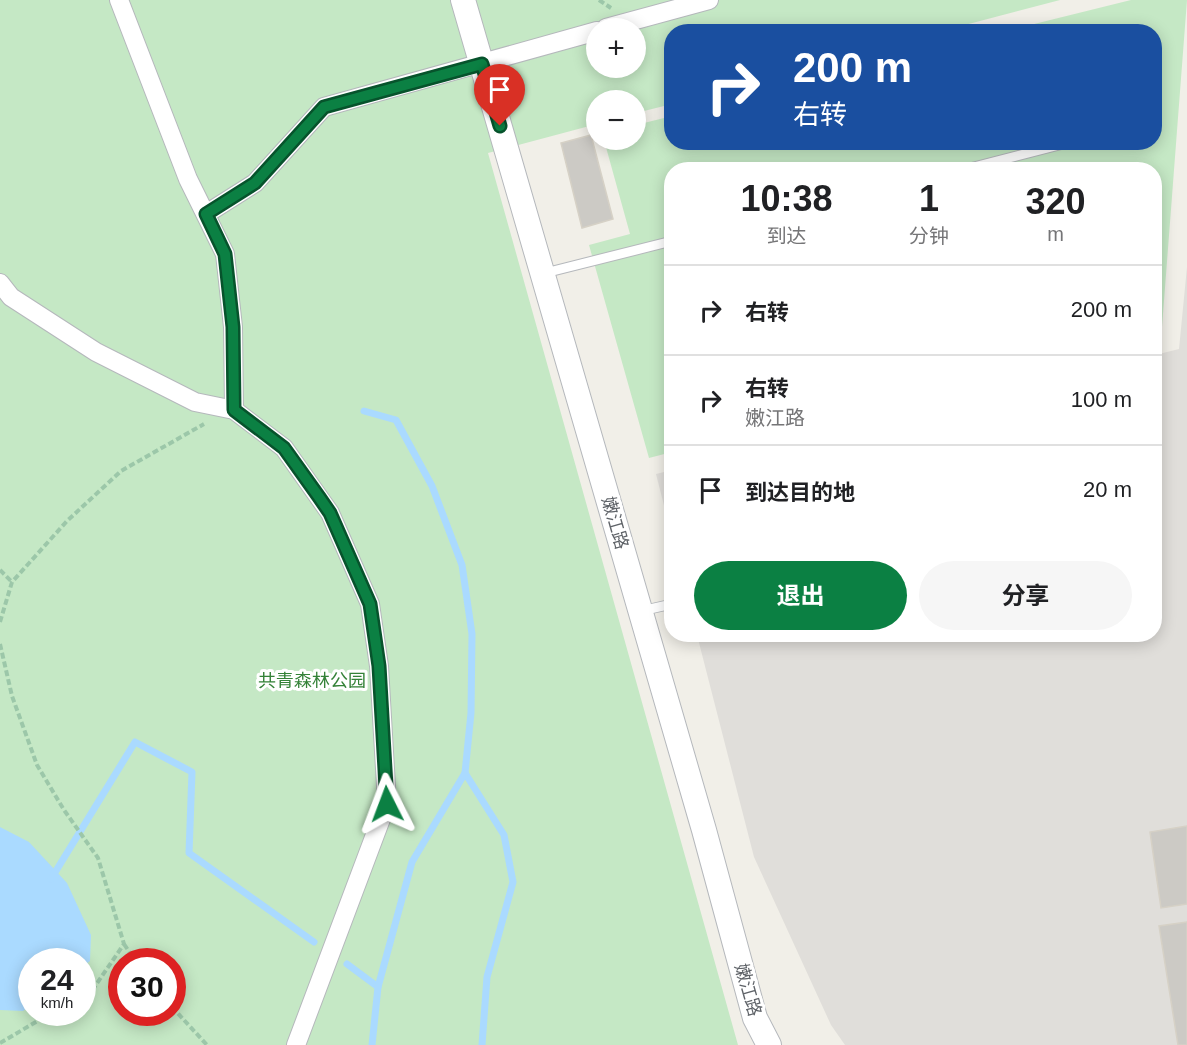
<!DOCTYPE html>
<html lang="zh">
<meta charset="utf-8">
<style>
:root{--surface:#fff;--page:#f6f6f6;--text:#202124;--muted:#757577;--line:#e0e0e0;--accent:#0b8043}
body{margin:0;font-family:Arial,"Noto Sans SC",sans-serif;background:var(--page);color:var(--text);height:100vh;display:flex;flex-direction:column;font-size:22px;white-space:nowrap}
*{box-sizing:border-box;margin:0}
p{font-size:20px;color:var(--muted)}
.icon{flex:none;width:33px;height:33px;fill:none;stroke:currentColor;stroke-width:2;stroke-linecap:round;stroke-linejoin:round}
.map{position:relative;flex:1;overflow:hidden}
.details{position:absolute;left:664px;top:162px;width:498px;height:480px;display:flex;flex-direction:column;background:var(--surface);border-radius:24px;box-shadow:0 3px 15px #0003}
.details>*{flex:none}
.guide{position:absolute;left:664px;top:24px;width:498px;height:126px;border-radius:24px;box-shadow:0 3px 15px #0003;background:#1a4fa0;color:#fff;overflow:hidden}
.controls{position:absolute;left:586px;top:18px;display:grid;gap:12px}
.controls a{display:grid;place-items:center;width:60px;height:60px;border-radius:50%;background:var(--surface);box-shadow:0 3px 15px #0003;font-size:30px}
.speed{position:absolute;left:18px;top:948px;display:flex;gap:12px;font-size:30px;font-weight:700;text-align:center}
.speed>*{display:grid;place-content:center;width:78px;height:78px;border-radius:50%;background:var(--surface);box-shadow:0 3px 15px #0003;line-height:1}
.speed small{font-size:15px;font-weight:400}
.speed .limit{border:9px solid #d22;background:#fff;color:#111}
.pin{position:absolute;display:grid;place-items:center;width:51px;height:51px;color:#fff;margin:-62px -26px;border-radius:50% 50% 50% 0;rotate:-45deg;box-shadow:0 0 6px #0007}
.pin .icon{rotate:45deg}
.me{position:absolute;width:66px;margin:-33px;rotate:357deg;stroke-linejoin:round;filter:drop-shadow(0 0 4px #0008)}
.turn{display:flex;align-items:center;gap:21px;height:126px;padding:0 30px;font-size:27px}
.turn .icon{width:78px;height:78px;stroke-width:2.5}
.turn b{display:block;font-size:42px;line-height:51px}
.eta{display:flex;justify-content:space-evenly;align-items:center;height:102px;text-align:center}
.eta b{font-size:36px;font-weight:700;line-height:42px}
.button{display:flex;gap:12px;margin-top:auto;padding:12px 30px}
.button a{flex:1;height:69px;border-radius:36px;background:var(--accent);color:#fff;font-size:24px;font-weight:700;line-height:69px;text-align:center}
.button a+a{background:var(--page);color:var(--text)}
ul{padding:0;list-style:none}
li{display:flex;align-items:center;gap:18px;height:90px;padding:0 30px;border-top:2px solid var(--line)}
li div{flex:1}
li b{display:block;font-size:22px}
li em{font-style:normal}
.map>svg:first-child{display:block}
</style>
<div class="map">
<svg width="1187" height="1045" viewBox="0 0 1187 1045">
<rect width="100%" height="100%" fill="#f1efe8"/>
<g fill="#e0deda">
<polygon points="1187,267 1187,1045 845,1045 831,1025 754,857 697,635 1155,634 1155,355 1179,349"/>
<polygon points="672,470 672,537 656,474"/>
</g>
<g fill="#c5e8c5" fill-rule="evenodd">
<path d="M0,0H1060L942,31L672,32V104L636,113V100H597V124L488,153L738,1045H0ZM597,28H636V68H597ZM32,962H82V1012H32ZM122,962H172V1012H122Z"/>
<polygon points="1131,0 1187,0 1161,340 1155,341 1155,170 672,170 672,452 649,458 589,245 630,234 604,140 636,140 636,125 672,116 672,142 1155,142 1155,32 1006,31"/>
</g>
<polygon fill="#aadaff" points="0,827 29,842 67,883 91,935 90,961 83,966 82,962 32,962 31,1005 23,1011 0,1010"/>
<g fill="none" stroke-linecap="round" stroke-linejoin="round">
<g stroke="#aadaff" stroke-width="7">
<polyline points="364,411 396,420 432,486 462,565 472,634 471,713 465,773 504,835 513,882 487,977 482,1045"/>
<polyline points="51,879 135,742 192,772 189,853 314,942"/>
<polyline points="347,964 378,987 372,1045"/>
<polyline points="378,987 412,862 465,773"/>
</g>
</g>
<g fill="#cccac5" stroke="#d6d1c6" stroke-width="1.5">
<polygon points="591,135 613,219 582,228 561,143"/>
<polygon points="1187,826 1187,904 1161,908 1150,832"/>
<polygon points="1187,922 1187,1045 1178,1045 1159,926"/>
</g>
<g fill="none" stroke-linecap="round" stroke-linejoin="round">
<defs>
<g id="service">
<polyline points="962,170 1071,142"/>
<polyline points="545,273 672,241"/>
<polyline points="641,611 672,604"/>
</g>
<g id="minor">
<polyline points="119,0 188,179 225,254 233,327 234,410"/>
<polyline points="606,28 709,0"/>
<polyline points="206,214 255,183 324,107 597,31"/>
<polyline points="0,283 11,297 96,352 195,402 234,410 284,448 330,513 370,604 379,666 387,803 296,1045"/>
</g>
<polyline id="tertiary" points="463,0 704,830 755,1018 769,1045"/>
</defs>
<use href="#service" stroke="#b5b8bc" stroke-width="11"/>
<use href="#minor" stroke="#b5b8bc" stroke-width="20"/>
<use href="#tertiary" stroke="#b5b8bc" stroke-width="26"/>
<g stroke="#9cc7a9" stroke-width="4" stroke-dasharray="6 3" stroke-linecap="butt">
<polyline points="599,0 611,8"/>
<polyline points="0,570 12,582"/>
<polyline points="0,622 12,582 67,521 121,471 204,424"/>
<polyline points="0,644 12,696 37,765 64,810 98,858 124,944 93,989 82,995"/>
<polyline points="124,944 136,962"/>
<polyline points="172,1007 207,1045"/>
<polyline points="0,1043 53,1012"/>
</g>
<use href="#service" stroke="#fff" stroke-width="9"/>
<use href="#minor" stroke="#fff" stroke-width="18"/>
<use href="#tertiary" stroke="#fff" stroke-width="24"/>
</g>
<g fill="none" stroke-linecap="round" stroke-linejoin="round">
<defs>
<polyline id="route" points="387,804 379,666 370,604 330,513 319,497 284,448 234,410 233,327 225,254 206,214 255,183 324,107 482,64 500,126"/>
</defs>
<use href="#route" stroke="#07532c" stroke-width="15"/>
<use href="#route" stroke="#0b8043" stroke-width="10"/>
</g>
<g text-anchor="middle" stroke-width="6" stroke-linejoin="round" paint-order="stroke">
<g font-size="18" fill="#5f6368" stroke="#fff">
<text transform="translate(615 523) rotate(74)" y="6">嫩江路</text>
<text transform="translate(748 990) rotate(74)" y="6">嫩江路</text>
</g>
<g font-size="18" fill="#348238" stroke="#fff">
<text x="312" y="687">共青森林公园</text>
</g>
</g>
</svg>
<div class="controls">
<a>+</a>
<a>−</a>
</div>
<div class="speed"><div>24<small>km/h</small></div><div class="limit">30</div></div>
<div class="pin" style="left:500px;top:126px;background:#d93025"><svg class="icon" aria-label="arrive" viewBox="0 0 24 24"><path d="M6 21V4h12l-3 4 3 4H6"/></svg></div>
<svg class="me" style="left:387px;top:804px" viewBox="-20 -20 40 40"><path d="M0-17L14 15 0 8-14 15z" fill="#0b8043" stroke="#fff" stroke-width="4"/></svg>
<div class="guide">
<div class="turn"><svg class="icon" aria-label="right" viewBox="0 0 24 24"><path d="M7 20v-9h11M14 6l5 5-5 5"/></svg><div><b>200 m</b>右转</div></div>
</div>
<section class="details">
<div class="eta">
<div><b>10:38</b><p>到达</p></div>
<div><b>1</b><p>分钟</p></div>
<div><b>320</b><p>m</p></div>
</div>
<ul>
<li><svg class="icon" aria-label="right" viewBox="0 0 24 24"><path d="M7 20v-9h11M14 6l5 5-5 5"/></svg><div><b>右转</b></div><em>200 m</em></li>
<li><svg class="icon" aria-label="right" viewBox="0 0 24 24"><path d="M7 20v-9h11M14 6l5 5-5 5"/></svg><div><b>右转</b><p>嫩江路</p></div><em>100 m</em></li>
<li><svg class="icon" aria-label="arrive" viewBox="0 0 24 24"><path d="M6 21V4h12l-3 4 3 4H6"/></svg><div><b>到达目的地</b></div><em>20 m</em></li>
</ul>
<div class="button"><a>退出</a><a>分享</a></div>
</section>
</div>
